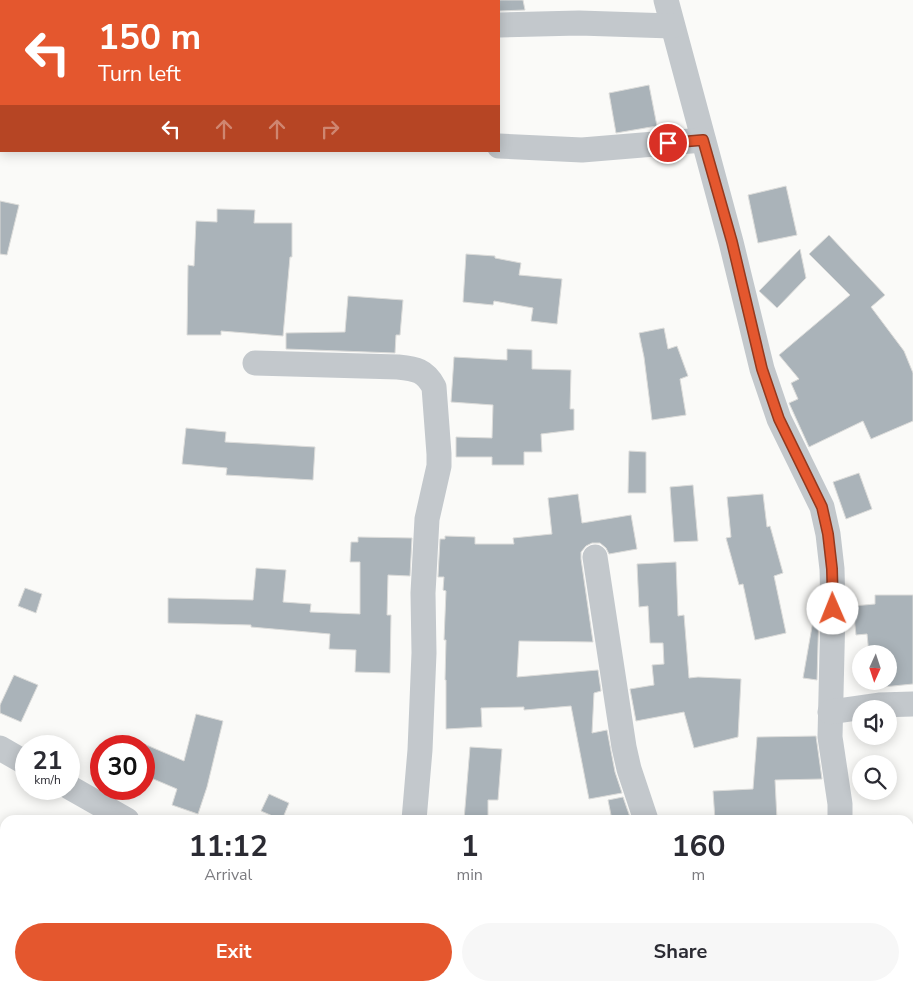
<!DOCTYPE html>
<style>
:root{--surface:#fff;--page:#f7f7f7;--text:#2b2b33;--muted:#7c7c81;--accent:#e4572e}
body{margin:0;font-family:"Nunito Sans",sans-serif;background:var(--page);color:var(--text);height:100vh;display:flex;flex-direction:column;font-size:19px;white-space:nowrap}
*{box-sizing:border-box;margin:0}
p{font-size:16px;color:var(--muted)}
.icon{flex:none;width:28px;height:28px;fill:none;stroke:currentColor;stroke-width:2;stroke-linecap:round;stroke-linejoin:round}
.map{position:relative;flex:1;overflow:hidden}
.panel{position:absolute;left:0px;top:815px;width:914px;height:176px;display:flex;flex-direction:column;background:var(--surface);border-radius:15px 15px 0 0;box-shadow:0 2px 12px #0003}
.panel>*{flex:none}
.top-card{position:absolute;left:0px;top:0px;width:500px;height:152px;box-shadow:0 2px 12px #0003;background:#e4572e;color:#fff;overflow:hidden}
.needle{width:32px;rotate:183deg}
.controls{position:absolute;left:852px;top:645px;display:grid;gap:10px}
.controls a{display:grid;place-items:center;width:45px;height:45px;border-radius:50%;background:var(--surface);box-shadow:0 2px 12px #0003;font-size:25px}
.speed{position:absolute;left:15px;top:735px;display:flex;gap:10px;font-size:25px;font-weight:700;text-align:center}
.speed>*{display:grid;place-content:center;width:65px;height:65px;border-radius:50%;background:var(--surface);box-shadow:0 2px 12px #0003;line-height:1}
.speed small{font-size:12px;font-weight:400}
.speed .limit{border:8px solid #d22;background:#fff;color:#111}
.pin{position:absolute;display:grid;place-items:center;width:42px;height:42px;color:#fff;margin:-21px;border:2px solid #fff;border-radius:50%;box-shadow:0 1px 5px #0007}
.me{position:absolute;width:55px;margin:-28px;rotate:359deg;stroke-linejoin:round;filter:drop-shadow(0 0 4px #0008)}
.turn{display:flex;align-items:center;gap:18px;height:105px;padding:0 15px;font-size:22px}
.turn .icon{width:65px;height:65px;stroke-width:2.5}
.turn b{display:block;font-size:35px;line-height:42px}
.lanes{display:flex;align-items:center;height:48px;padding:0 15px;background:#0003;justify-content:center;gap:25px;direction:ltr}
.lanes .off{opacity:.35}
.eta{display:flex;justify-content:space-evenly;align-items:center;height:85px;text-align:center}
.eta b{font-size:30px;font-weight:700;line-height:35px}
.primary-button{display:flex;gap:10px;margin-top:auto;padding:10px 15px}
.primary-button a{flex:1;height:58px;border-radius:30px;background:var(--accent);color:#fff;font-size:20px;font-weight:700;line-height:58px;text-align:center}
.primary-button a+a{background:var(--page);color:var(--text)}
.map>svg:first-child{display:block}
</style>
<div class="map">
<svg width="913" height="991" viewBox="0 0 913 991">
<rect width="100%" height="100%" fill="#fafaf8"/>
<g fill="#aab3b9" stroke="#dcdcda">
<polygon points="499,0 523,0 525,10 499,11"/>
<polygon points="649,85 657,126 616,133 609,93"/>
<polygon points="786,186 797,235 758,243 748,195"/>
<polygon points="0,201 19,205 7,255 0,254"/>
<polygon points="217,209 255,210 254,223 292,223 292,257 290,257 283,336 221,331 221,335 187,335 188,265 194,266 196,221 217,222"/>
<polygon points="829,235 885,295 871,307 904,351 913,373 913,421 871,439 863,421 809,447 789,403 798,399 791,383 799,379 779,355 850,295 809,254"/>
<polygon points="800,249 806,278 777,308 759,291"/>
<polygon points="466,254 495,256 495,258 521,263 519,275 562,279 557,324 531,321 533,308 494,301 493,305 463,302"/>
<polygon points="348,296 403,300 400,335 396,335 395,353 286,349 286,333 345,332"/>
<polygon points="664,328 668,349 677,346 688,376 680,379 686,415 652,420 644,357 639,333"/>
<polygon points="507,349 532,350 532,369 571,370 570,409 574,409 574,430 541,434 542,452 524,452 524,465 492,465 492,457 456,457 456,437 492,438 493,405 451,402 454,357 507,360"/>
<polygon points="186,428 226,432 225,442 315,447 313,480 226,475 227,468 182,464"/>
<polygon points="629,451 646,452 646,493 628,493"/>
<polygon points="859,473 872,509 846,519 833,482"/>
<polygon points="693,485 698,541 674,542 670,487"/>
<polygon points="578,494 582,523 631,515 637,549 609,554 606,548 600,543 592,543 586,546 581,552 581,559 593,642 519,641 517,677 598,670 601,691 594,693 592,733 607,730 615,772 622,793 589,799 571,706 524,710 524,707 481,708 482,727 446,729 446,680 445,680 446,640 444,640 446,591 443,590 444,577 438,577 440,539 445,539 445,536 475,537 475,544 514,544 513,538 552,534 548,498"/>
<polygon points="763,494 767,527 770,526 783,573 774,576 786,633 755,640 743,584 739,585 726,538 731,537 727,497"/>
<polygon points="358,537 412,538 410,576 388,575 387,615 391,615 390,673 355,672 356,650 329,649 330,634 251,627 251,625 168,623 168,598 253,600 256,568 286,570 283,602 311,604 310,612 360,614 360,562 350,562 351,542 358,542"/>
<polygon points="676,562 678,616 684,615 689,678 698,677 741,679 738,737 694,748 684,712 636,721 630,689 654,685 652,665 664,664 663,643 650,643 648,606 639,607 637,564"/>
<polygon points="25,588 42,594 36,613 18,606"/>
<polygon points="875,595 913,595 913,684 873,688 872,681 889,681 889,654 869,654 867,634 856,635 853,606 875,604"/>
<polygon points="817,598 819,609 817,680 803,678"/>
<polygon points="14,675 38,685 21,722 0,713 0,705"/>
<polygon points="196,714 223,721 207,787 198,814 172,805 177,789 144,775 144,744 184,761"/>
<polygon points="816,736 822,779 775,780 777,820 715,820 713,791 753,789 757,737"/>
<polygon points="470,747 502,749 498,800 488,800 488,820 464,820"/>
<polygon points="269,794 289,803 282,820 261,811"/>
<polygon points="623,797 631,820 612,820 608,800"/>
</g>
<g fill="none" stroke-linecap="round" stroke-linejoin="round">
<g stroke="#c3c8cc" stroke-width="25">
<polyline points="666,0 731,242 762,369 779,419 822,507 828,534 832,569 833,609 830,737 840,804 840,820"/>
<polyline points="499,25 579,23 672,26"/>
<polyline points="499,146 582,150 703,140"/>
<path d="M255,363L398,367C416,369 425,370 434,387L439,454V466L427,519L423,593L424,653L420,750L414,820"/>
<polyline points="595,557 624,747 629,769 646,820"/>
<polyline points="830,712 879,705 913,704"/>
<polyline points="0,748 26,763"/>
<polyline points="69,787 127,820"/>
<polyline points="0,917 5,916"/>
<polyline points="495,986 517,991"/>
<polyline points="673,986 674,991"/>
<polyline points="843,986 843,991"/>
<polyline points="308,991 309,986"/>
</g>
</g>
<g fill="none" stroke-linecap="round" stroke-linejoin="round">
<defs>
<polyline id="route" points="668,143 703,140 732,242 762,369 779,419 822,507 828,534 832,569 833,609"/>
</defs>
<use href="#route" stroke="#94391e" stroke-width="12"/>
<use href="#route" stroke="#e4572e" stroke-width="9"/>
</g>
</svg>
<div class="controls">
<a><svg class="needle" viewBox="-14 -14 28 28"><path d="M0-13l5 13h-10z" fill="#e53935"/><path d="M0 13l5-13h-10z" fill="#7c7c81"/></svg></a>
<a><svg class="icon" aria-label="sound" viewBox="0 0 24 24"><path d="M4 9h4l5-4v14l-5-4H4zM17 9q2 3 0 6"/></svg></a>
<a><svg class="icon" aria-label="search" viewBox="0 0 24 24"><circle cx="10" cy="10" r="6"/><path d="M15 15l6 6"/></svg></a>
</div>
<div class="speed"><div>21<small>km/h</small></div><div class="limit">30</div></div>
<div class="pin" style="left:668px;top:143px;background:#d93025"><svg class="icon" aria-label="arrive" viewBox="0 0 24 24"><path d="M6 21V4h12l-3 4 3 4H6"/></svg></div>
<svg class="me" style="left:833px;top:609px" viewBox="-20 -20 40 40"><circle r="19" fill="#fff"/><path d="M0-13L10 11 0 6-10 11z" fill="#e4572e"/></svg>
<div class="top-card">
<div class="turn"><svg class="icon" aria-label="left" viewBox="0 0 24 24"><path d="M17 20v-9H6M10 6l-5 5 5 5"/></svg><div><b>150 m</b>Turn left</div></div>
<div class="lanes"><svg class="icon" aria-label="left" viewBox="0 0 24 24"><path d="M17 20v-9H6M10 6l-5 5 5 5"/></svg><svg class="icon off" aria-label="ahead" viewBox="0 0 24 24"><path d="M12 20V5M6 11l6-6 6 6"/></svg><svg class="icon off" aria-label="ahead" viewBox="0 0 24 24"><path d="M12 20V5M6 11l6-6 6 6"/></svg><svg class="icon off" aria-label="right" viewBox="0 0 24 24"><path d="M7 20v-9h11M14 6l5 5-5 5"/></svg></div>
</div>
<section class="panel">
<div class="eta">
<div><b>11:12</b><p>Arrival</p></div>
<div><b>1</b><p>min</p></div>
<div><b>160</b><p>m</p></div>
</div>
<div class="primary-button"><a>Exit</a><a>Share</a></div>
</section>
</div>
